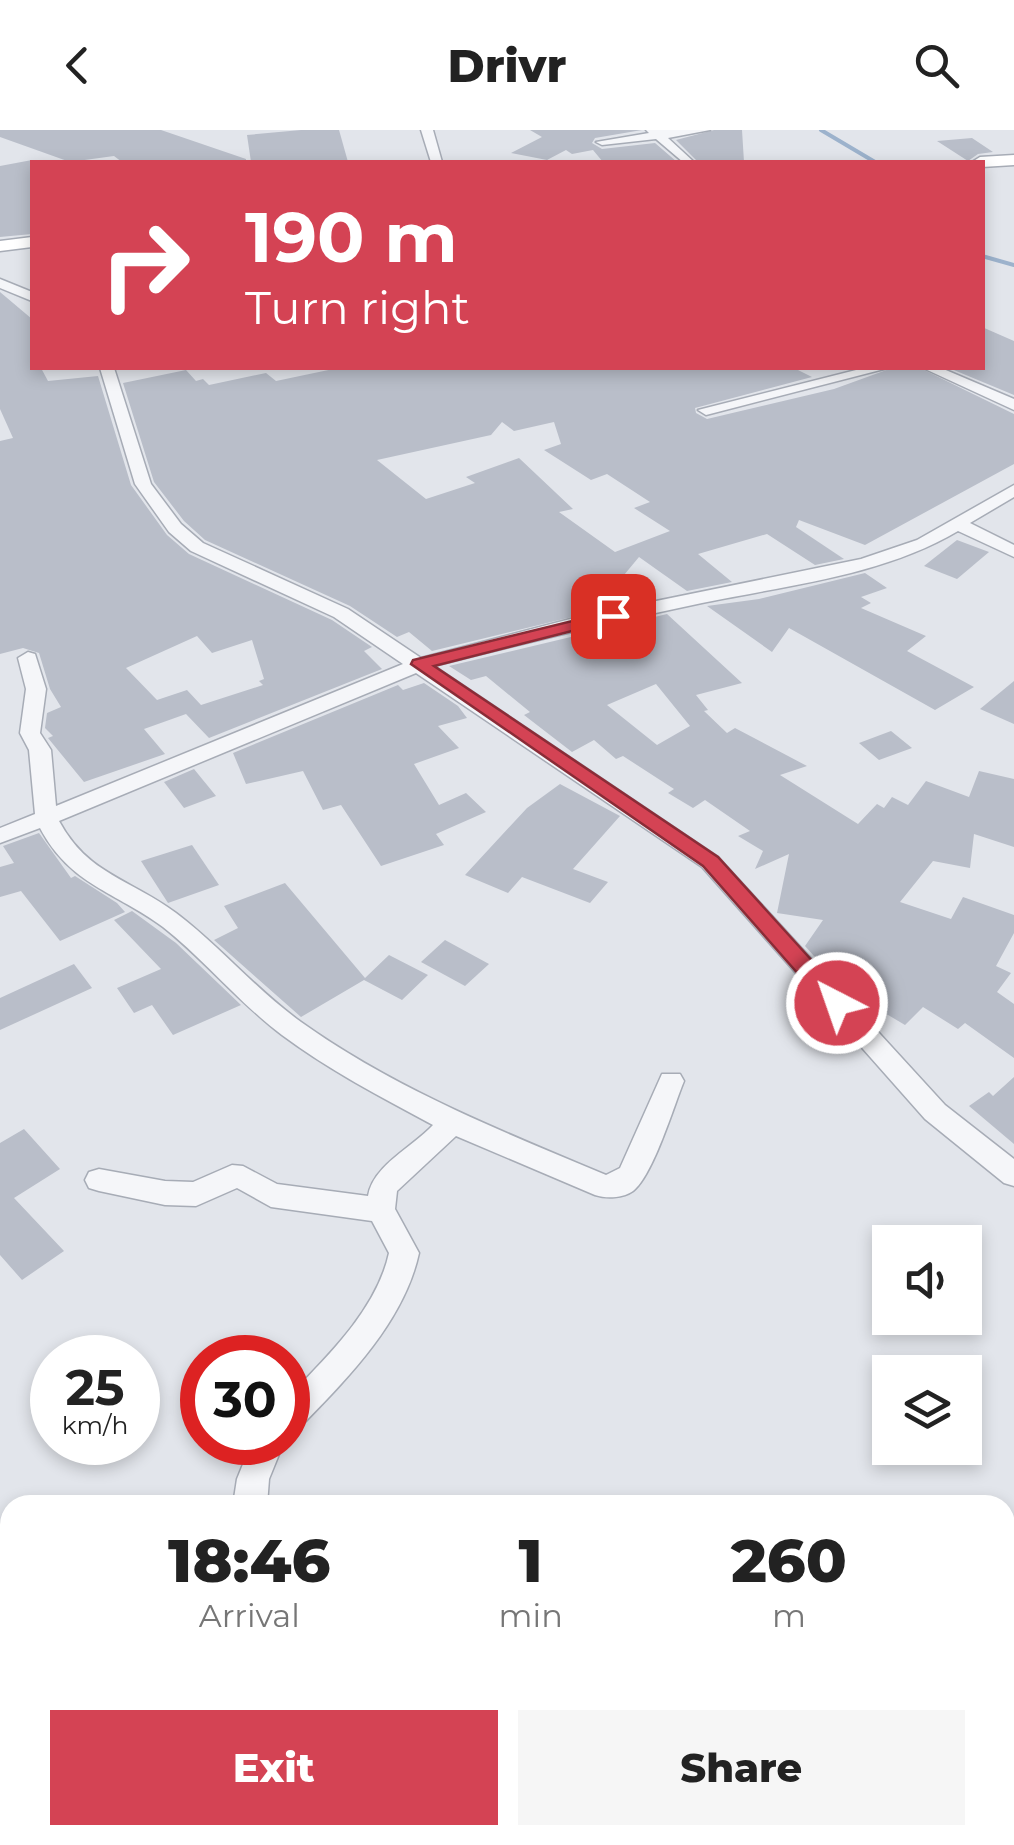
<!DOCTYPE html>
<style>
:root{--surface:#fff;--page:#f6f6f6;--text:#222;--muted:#767676;--accent:#d44354}
body{margin:0;font-family:Montserrat,sans-serif;background:var(--page);color:var(--text);height:100vh;display:flex;flex-direction:column;font-size:38px;white-space:nowrap}
*{box-sizing:border-box;margin:0}
p{font-size:32px;color:var(--muted)}
.icon{flex:none;width:55px;height:55px;fill:none;stroke:currentColor;stroke-width:2;stroke-linecap:round;stroke-linejoin:round}
.map{position:relative;flex:1;overflow:hidden}
.details{position:absolute;left:0px;top:1365px;width:1015px;height:350px;display:flex;flex-direction:column;background:var(--surface);border-radius:30px 30px 0 0;box-shadow:0 5px 15px #0003}
.details>*{flex:none}
.banner{position:absolute;left:30px;top:30px;width:955px;height:210px;border-radius:0px;box-shadow:0 5px 15px #0003;background:#d44354;color:#fff;overflow:hidden}
.tools{position:absolute;left:872px;top:1095px;display:grid;gap:20px}
.tools a{display:grid;place-items:center;width:110px;height:110px;border-radius:0px;background:var(--surface);box-shadow:0 5px 15px #0003;font-size:50px}
.speed{position:absolute;left:30px;top:1205px;display:flex;gap:20px;font-size:50px;font-weight:700;text-align:center}
.speed>*{display:grid;place-content:center;width:130px;height:130px;border-radius:50%;background:var(--surface);box-shadow:0 5px 15px #0003;line-height:1}
.speed small{font-size:25px;font-weight:400}
.speed .limit{border:15px solid #d22;background:#fff;color:#111}
.pin{position:absolute;display:grid;place-items:center;width:85px;height:85px;color:#fff;margin:-42px;border-radius:20px;box-shadow:0 5px 15px #0006}
.me{position:absolute;width:110px;margin:-55px;rotate:319deg;stroke-linejoin:round;filter:drop-shadow(0 0 8px #0008)}
.turn{display:flex;align-items:center;gap:35px;height:210px;padding:0 50px;font-size:45px}
.turn .icon{width:130px;height:130px;stroke-width:2.5}
.turn b{display:block;font-size:70px;line-height:85px}
.eta{display:flex;justify-content:space-evenly;align-items:center;height:170px;text-align:center}
.eta b{font-size:60px;font-weight:800;line-height:70px}
.action{display:flex;gap:20px;margin-top:auto;padding:20px 50px}
.action a{flex:1;height:115px;border-radius:0px;background:var(--accent);color:#fff;font-size:40px;font-weight:800;line-height:115px;text-align:center}
.action a+a{background:var(--page);color:var(--text)}
header{display:flex;justify-content:space-between;align-items:center;height:130px;padding:0 50px;background:var(--surface);font-size:45px;font-weight:800}
.map>svg:first-child{display:block}
</style>
<header><svg class="icon" aria-label="back" viewBox="0 0 24 24"><path d="M15 5l-7 7 7 7"/></svg>Drivr<svg class="icon" aria-label="search" viewBox="0 0 24 24"><circle cx="10" cy="10" r="6"/><path d="M15 15l6 6"/></svg></header>
<div class="map">
<svg width="1014" height="1715" viewBox="0 0 1014 1715">
<rect width="100%" height="100%" fill="#e2e5eb"/>
<g fill="none" stroke-linecap="round" stroke-linejoin="round">
<g stroke="#9cb2cc" stroke-width="4">
<polyline points="821,0 875,32"/>
<polyline points="982,126 1014,135"/>
</g>
</g>
<g fill="#b9bec9" fill-rule="evenodd">
<polygon points="0,0 161,0 246,29 246,32 122,32 114,26 70,32 0,7"/>
<polygon points="301,0 339,0 348,32 251,32 247,5"/>
<polygon points="530,0 642,0 595,8 592,13 602,19 655,13 677,32 603,32 593,20 572,24 566,20 547,30 511,23 542,7"/>
<polygon points="714,0 742,0 744,32 698,32 676,10"/>
<polygon points="972,8 993,22 978,24 968,31 937,11"/>
<polygon points="32,30 32,104 0,107 0,36"/>
<path d="M0,162L32,189V238H41L48,251L98,246L131,355L167,405L189,424L332,490L372,517L364,521L382,539L209,608L186,584L144,599L165,624L84,652L48,608L53,606L45,598L47,583L61,577L50,559L39,523L23,518L0,524V311L13,308L0,279ZM197,506L212,523L252,510L264,549L259,551L263,555L201,575L187,560L157,570L126,538Z"/>
<polygon points="982,197 1014,211 1014,265 949,238 982,238"/>
<path d="M338,238H794L812,247L695,278L696,283L707,289L834,259L892,238H920L1014,284V334L865,415L799,390L796,397L844,429L815,435L767,404L698,424L732,452L687,461L639,427L624,445L650,468L432,521L409,502L397,507L350,476L205,410L184,391L154,352L123,253L186,240L196,251L203,249L209,255L266,243L276,251ZM502,292L514,301L554,292L561,314L544,320L591,350L607,344L650,372L634,378L670,401L615,422L559,382L573,379L519,328L466,347L475,353L426,369L377,330L491,305Z"/>
<polygon points="957,410 989,422 957,449 924,436"/>
<polygon points="865,443 887,458 861,467 871,473 861,478 926,506 907,521 974,557 935,580 789,498 772,522 707,476 759,469"/>
<path d="M667,484L742,553L696,565L708,580L704,581L727,603L735,598L807,636L780,645L858,694L877,674L884,678L892,667L908,675L926,651L969,667L979,641L1014,649V717L974,704L970,738L933,731L900,772L951,789L963,767L1014,785V803L996,836L1011,843L997,862L1014,874V928L965,893L958,899L923,877L905,895L873,876L882,868L841,854L849,840L814,826L805,816L823,790L777,783L789,724L755,739L763,721L738,706L750,701L705,670L693,678L668,663L674,659L623,626L616,629L594,610L572,622L524,585L530,582L486,546L471,550L449,536ZM656,554L690,596L657,615L607,575Z"/>
<polygon points="1014,551 1014,594 980,579"/>
<polygon points="424,553 458,576 467,588 438,596 459,618 414,634 439,675 466,663 486,682 436,704 444,715 381,736 341,675 323,680 303,641 246,654 233,623 398,555 403,560"/>
<polygon points="891,601 912,618 879,630 859,613"/>
<polygon points="194,639 216,666 184,678 164,652"/>
<polygon points="560,654 620,686 573,739 608,752 590,773 522,747 508,763 465,745 527,678"/>
<polygon points="39,703 71,748 75,746 117,773 125,782 60,811 21,761 0,767 0,737 14,733 3,716"/>
<polygon points="192,715 219,755 168,773 141,731"/>
<polygon points="285,753 365,848 389,825 428,845 402,870 364,850 301,887 214,810 238,798 224,776"/>
<polygon points="132,781 176,813 241,875 173,905 152,875 134,883 117,858 161,839 114,790"/>
<polygon points="445,810 489,834 465,856 421,832"/>
<polygon points="74,834 92,858 0,900 0,868"/>
<polygon points="1014,947 1014,1014 969,976 989,962 993,966"/>
<polygon points="24,999 60,1039 14,1068 64,1121 22,1150 0,1125 0,1013"/>
</g>
<g fill="none" stroke-linecap="round" stroke-linejoin="round">
<defs>
<g id="street">
<polygon points="421,0 433,0 442,32 431,32"/>
<polygon points="646,0 710,0 668,8 694,32 683,32 656,9 602,15 596,12 649,3"/>
<polygon points="0,149 32,162 32,171 0,158"/>
<path d="M100,238H114L151,354L181,394L203,413L348,479L421,528L578,487L861,429L917,410L1014,355V367L970,393L1014,415V427L958,401C882,446 788,455 702,473C612,492 523,513 434,536L718,727L945,975L1014,1029V1056L1004,1053L925,989L702,737L416,543L59,691C88,745 131,749 176,783C220,816 256,860 301,892C395,959 501,1001 606,1045L620,1038L662,944H680L684,951C674,975 653,1046 633,1061C623,1068 607,1069 595,1065L456,1006L397,1061L395,1079L419,1123C404,1192 347,1249 299,1298L288,1303V1267C327,1227 377,1179 389,1123L372,1091L271,1077L237,1058L196,1076L165,1075L99,1061L89,1058L85,1050L89,1042L99,1039L165,1051L193,1052L232,1035L243,1036L277,1054L368,1066C373,1035 413,1017 433,995C381,967 329,940 282,905C239,873 205,830 163,797C116,762 70,755 40,698L0,713V698L35,684L29,620L20,603L26,559L18,528L28,522L35,524L46,559L40,603L51,620L56,676L403,534L334,487L191,421L169,402L135,354Z"/>
<polygon points="864,238 888,238 706,285 698,280"/>
<polygon points="923,238 941,238 1014,269 1014,280"/>
<polygon points="252,1312 284,1312 269,1349 267,1375 233,1375 237,1349"/>
<polygon points="224,1705 262,1705 259,1715 221,1715"/>
<polygon points="658,1705 696,1705 693,1715 655,1715"/>
</g>
<g id="secondary">
<polygon points="1014,25 1014,35 982,37 982,32 972,32 980,27"/>
<polygon points="32,107 32,117 0,121 0,111"/>
</g>
</defs>
<use href="#street" stroke="#a7acb6" stroke-width="3"/>
<use href="#secondary" stroke="#a7acb6" stroke-width="3"/>
<use href="#street" fill="#f5f6f9" fill-rule="evenodd"/>
<use href="#secondary" fill="#fff" fill-rule="evenodd"/>
</g>
<polygon fill="#d44354" stroke="#8a2c37" stroke-width="2.5" points="613,481 622,486 619,489 434,536 718,727 845,867 848,873 845,879 829,879 703,736 411,534 413,530"/>
</svg>
<div class="tools">
<a><svg class="icon" aria-label="sound" viewBox="0 0 24 24"><path d="M4 9h4l5-4v14l-5-4H4zM17 9q2 3 0 6"/></svg></a>
<a><svg class="icon" aria-label="layers" viewBox="0 0 24 24"><path d="M12 4l9 5-9 5-9-5zM3 14l9 5 9-5"/></svg></a>
</div>
<div class="speed"><div>25<small>km/h</small></div><div class="limit">30</div></div>
<div class="pin" style="left:613px;top:486px;background:#d93025"><svg class="icon" aria-label="arrive" viewBox="0 0 24 24"><path d="M6 21V4h12l-3 4 3 4H6"/></svg></div>
<svg class="me" style="left:837px;top:873px" viewBox="-20 -20 40 40"><circle r="17" fill="#d44354" stroke="#fff" stroke-width="3"/><path d="M0-11L8 9 0 5-8 9z" fill="#fff"/></svg>
<div class="banner">
<div class="turn"><svg class="icon" aria-label="right" viewBox="0 0 24 24"><path d="M7 20v-9h11M14 6l5 5-5 5"/></svg><div><b>190 m</b>Turn right</div></div>
</div>
<section class="details">
<div class="eta">
<div><b>18:46</b><p>Arrival</p></div>
<div><b>1</b><p>min</p></div>
<div><b>260</b><p>m</p></div>
</div>
<div class="action"><a>Exit</a><a>Share</a></div>
</section>
</div>
